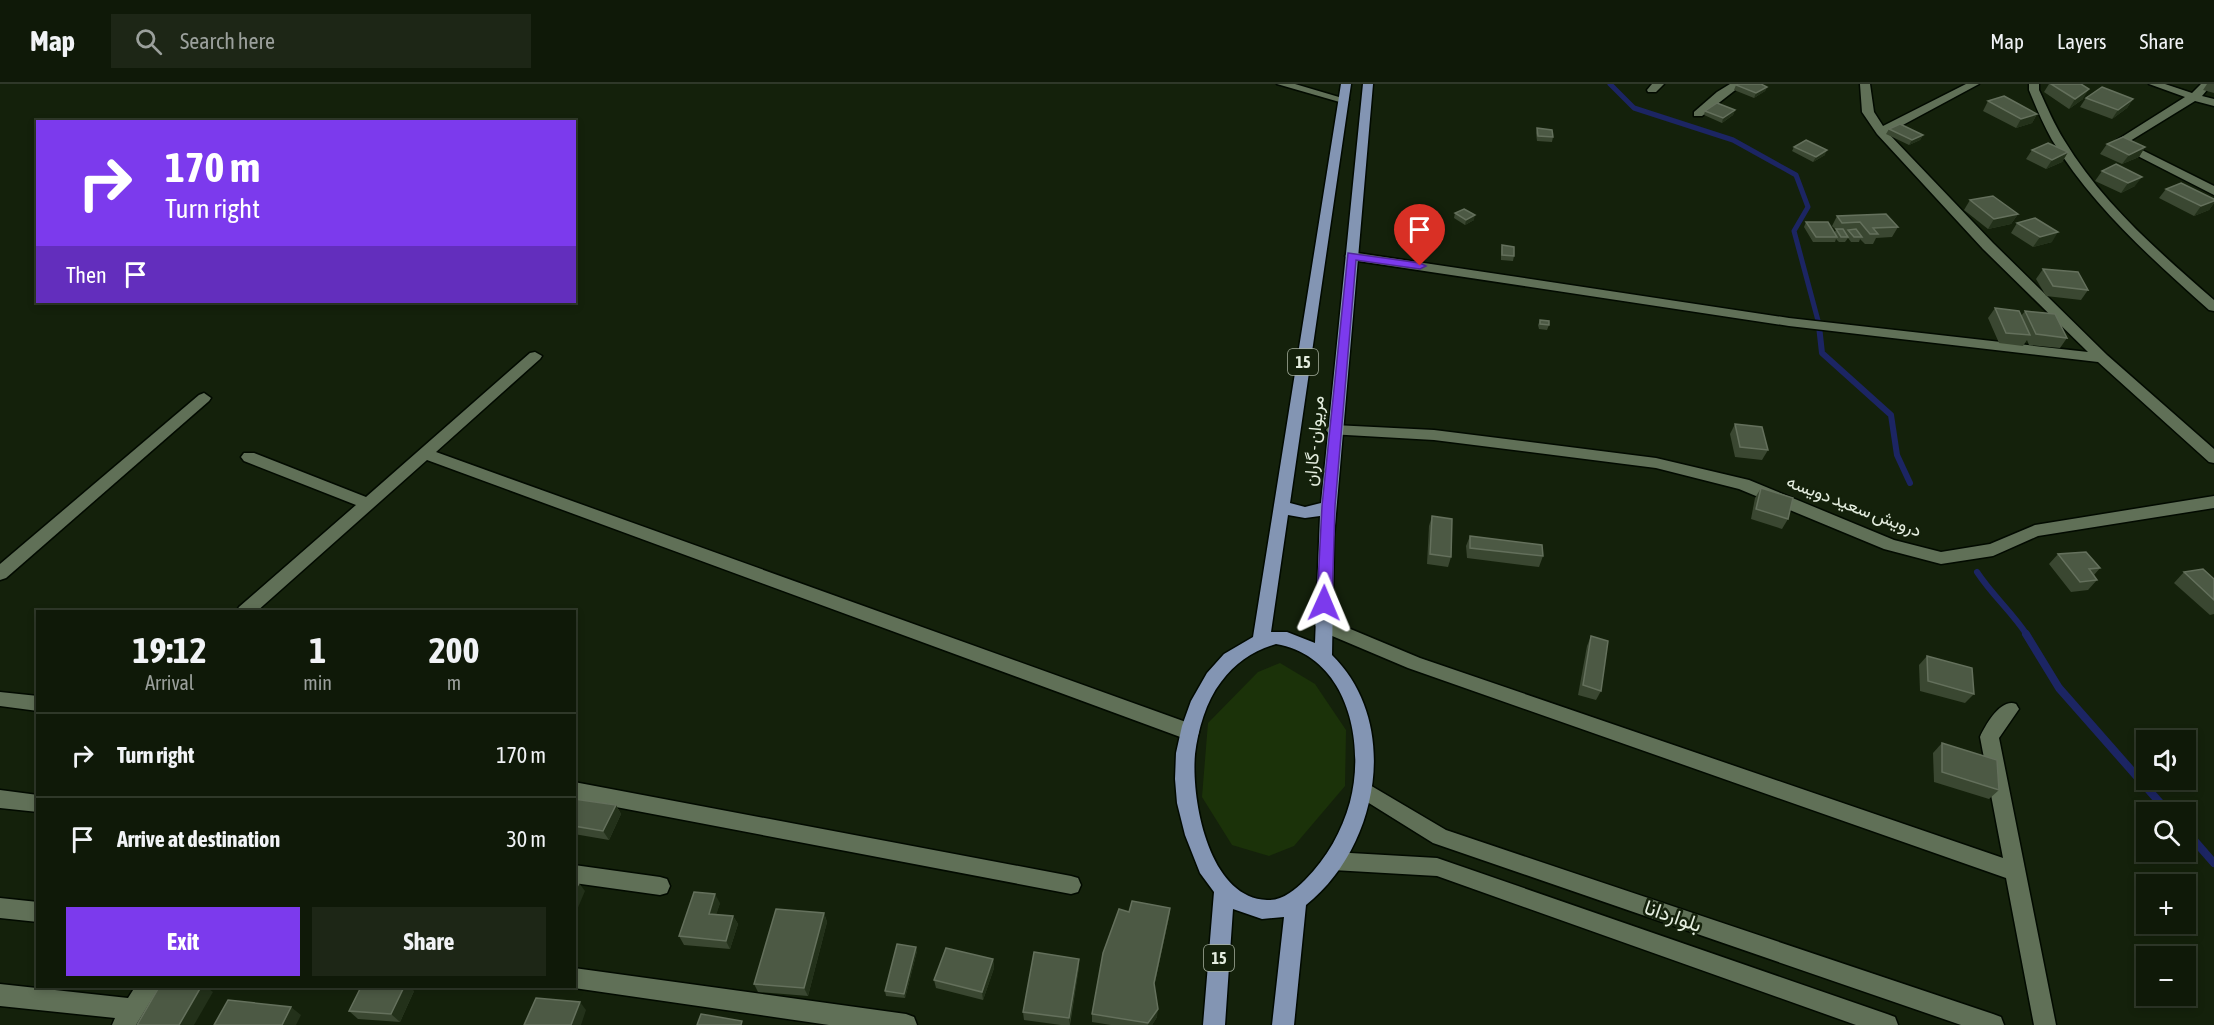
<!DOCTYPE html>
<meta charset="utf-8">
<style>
:root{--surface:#0f1908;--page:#1d2616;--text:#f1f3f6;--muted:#9ba09c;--line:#2f3829;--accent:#7c3aed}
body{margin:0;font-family:"Asap Condensed",Vazirmatn,sans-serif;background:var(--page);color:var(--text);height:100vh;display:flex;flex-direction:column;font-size:22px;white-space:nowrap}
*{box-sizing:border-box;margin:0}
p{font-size:20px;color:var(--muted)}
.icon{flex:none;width:33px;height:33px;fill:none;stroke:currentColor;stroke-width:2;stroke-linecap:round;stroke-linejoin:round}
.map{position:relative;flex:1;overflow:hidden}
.sheet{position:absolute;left:36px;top:526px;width:540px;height:378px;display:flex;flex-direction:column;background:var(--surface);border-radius:0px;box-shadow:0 3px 9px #0003,0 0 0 2px var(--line)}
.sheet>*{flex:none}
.hud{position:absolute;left:36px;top:36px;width:540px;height:183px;border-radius:0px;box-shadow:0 3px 9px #0003,0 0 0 2px var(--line);background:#7c3aed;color:#fff;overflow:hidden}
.fabs{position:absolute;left:2136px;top:646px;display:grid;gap:12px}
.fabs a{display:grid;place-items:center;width:60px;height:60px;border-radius:0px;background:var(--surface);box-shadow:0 3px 9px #0003,0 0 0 2px var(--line);font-size:30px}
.pin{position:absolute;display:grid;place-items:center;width:51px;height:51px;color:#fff;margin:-62px -26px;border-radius:50% 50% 50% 0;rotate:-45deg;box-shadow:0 0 6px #0007}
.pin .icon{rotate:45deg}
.me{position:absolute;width:66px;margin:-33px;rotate:1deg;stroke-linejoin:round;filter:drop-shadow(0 0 4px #0008)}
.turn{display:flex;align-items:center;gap:21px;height:126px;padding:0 30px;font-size:27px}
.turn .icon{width:78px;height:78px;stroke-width:2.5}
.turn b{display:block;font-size:42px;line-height:51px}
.then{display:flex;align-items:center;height:57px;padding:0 30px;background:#0003;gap:12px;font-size:22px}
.eta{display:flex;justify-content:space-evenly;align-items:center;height:102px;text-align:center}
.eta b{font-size:36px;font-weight:700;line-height:42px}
.button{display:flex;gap:12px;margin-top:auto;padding:12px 30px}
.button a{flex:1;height:69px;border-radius:0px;background:var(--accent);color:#fff;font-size:24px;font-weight:700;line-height:69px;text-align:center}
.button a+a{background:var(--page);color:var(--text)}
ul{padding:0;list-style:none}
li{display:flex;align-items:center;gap:18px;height:84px;padding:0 30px;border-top:2px solid var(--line)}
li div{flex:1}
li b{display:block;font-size:22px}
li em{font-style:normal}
header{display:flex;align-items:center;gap:36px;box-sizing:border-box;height:84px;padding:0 30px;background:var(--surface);border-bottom:2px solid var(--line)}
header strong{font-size:28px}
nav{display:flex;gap:33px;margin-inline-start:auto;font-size:21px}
.search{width:420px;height:54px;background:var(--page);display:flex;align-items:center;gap:15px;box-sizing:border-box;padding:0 21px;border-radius:0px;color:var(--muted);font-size:22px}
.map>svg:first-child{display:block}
</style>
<header>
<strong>Map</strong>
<div class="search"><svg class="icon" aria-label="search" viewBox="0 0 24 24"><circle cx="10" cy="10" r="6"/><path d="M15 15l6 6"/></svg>Search here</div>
<nav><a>Map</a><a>Layers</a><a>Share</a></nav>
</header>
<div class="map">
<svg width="2214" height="941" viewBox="0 0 2214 941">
<rect width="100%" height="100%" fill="#14210b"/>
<polygon fill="#1b3209" points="1280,579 1315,600 1346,646 1345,702 1294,762 1269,772 1232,761 1202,713 1208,639 1258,588"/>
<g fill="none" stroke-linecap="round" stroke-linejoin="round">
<polyline stroke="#1c2563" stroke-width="5" points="1610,0 1634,24 1733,56 1796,91 1808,123 1794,147 1820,244"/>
<g stroke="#1c2563" stroke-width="6">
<polyline points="1819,242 1822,269 1891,331 1897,371 1910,399"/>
<path d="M1977,488C1992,511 2012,528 2027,551"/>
</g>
<g stroke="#1c2563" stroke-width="8">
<polyline points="2026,550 2059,604 2169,729"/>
<polyline points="2186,747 2214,779"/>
</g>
<defs>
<g id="minor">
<polygon points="1277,0 1295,0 1349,16 1343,19"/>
<polygon points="1652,0 1664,0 1656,8 1648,8 1647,6"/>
<polygon points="1730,0 1743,0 1702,32 1694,32 1694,28 1717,8"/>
<polygon points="1860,0 1870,0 1874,28 1883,42 1966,0 1979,0 1888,49 1993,159 2107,271 2214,365 2214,379 2209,378 2098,278 1789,242 1351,176 1345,172 1351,168 1789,234 2088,268 1983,165 1877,50 1862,28"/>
<path d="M2029,0H2039V6C2047,23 2054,40 2064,56C2102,119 2159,168 2214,216V227L2209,226C2152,175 2093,123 2052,56C2043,40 2036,23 2029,6Z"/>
<polygon points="2149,0 2165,0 2192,9 2201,0 2212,0 2202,12 2214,15 2214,22 2195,17 2130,57 2134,62 2214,102 2214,111 2126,66 2117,56 2185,13"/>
<polygon points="535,268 542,272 540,275 436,368 1197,642 1199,648 1197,654 1190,656 1183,654 427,376 256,528 236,528 239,523 356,421 244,377 241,373 244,369 254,369 366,413 530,269"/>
<polygon points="204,309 211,314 209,317 6,494 0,496 0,480 199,311"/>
<polygon points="1334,341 1434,346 1656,374 1749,396 1894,456 1941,468 1990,460 2035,441 2214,412 2214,424 2038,452 1993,472 1941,480 1884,465 1739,405 1656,384 1434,356 1329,350 1326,346 1329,342"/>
<path d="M1324,534L1420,574L2003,774L1980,653C1986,640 2001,614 2016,620L2019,625L1999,654L2056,941H2034L2006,794L1408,584L1318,546L1315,541L1318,536Z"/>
<polygon points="0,608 38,612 38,627 0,622"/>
<polygon points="1363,697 1446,746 1993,930 2001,933 2004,941 1961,941 1433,759 1356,711 1353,705 1356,699"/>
<polygon points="574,698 1071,792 1078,794 1081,801 1078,808 1071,810 574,715"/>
<polygon points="0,706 38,711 38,728 0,724"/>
<polygon points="1333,768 1437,774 1887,930 1895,933 1898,941 1856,941 1437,792 1333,786 1326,783 1323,777 1326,771"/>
<polygon points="574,781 660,793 667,795 670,802 667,809 660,811 574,799"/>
<polygon points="0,814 38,818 38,838 0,834"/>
<polygon points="574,884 906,930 914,933 917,941 829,941 574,904 570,903 574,903"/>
<polygon points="0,900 128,914 135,903 159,903 136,941 112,941 115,934 0,922"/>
</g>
<path id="primary" d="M1341,0H1351L1290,419L1305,423L1321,419L1363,0H1373L1334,453L1332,571C1402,640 1378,764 1306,821L1294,941H1272L1284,833L1262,835L1233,825L1225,941H1203L1214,808L1200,789L1185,751L1177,719L1175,695L1176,669L1182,642L1191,617L1207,589L1224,570L1253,553ZM1288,431L1305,434L1320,432L1315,559L1287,548H1271ZM1276,560C1347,572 1366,657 1350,718C1342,747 1327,774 1305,796C1295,806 1282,817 1267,816C1208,814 1191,714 1195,670C1198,646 1206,617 1221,598C1236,578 1253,567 1276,560Z"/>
</defs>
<use href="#minor" stroke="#020a00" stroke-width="3"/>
<use href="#primary" stroke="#020a00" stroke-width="3"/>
<use href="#minor" fill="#607057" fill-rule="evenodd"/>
<use href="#primary" fill="#8395b3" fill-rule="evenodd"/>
</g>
<g fill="#3a4731">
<polygon points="2049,0 2081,0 2083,15 2069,25 2044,8"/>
<polygon points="2207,0 2214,0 2214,9 2203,6"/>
<polygon points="1736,1 1767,3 1765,7 1754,14 1734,6"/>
<polygon points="2086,14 2133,15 2127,24 2112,35 2080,23"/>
<polygon points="1988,17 2037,30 2032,39 2016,44 1983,27"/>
<polygon points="1735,26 1733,31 1722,39 1704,31 1705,27"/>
<polygon points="1537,44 1553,53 1552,58 1537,57 1536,49"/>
<polygon points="1889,45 1923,51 1920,56 1909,61 1886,50"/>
<polygon points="2107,60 2145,63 2139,73 2122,80 2100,70"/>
<polygon points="1794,63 1825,71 1813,78 1792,67"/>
<polygon points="2032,66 2068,68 2062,78 2046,85 2026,75"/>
<polygon points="2102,87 2135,102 2121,109 2095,97"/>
<polygon points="2166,105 2214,115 2214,119 2209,126 2194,132 2159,114"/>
<polygon points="1970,116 2018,130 2011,140 1988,145 1964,126"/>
<polygon points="1455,129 1474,136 1465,141 1454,134"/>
<polygon points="1837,132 1898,143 1892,153 1876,154 1873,160 1865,160 1860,155 1859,158 1851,158 1848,154 1845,158 1839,158 1836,155 1835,158 1813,158 1804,143 1806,138 1834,149 1836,146 1832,142"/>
<polygon points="2017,139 2052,158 2033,163 2011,149"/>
<polygon points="1502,161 1514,172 1513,177 1501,176 1501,167"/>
<polygon points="2043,185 2088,206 2081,216 2046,212 2036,195"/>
<polygon points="1995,224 2021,232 2025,227 2067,254 2060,264 2029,261 2027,256 2023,262 1999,259 1988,234"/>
<polygon points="1540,236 1549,241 1547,246 1539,245 1538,241"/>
<polygon points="1735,340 1768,366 1762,376 1735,373 1730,350"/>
<polygon points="1761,404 1788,435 1782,445 1751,435 1755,414"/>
<polygon points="1432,432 1451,473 1448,483 1427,480 1429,442"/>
<polygon points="1470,452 1543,472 1539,483 1467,474 1466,462"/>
<polygon points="2058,470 2100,484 2094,491 2097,496 2088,506 2071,508 2049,480"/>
<polygon points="2184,488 2214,495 2214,530 2210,531 2174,499"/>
<polygon points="1591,552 1601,607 1596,616 1578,611 1587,562"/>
<polygon points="1927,572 1974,610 1965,619 1920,607 1919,581"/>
<polygon points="1942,659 1999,706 1989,715 1934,698 1933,669"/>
<polygon points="574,715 616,721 621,730 609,756 574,750"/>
<polygon points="720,819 716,830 733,832 738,840 730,865 684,861 679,852"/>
<polygon points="1170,824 1169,833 1154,903 1157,933 1152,941 1111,941 1092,938 1092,930 1129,828"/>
<polygon points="824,829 827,838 808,912 758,908 754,900"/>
<polygon points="917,867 905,914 886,912 885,907"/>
<polygon points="993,875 994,884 983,916 936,904 934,896"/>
<polygon points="1079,883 1070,941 1061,941 1024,936 1023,928"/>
<polygon points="414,907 400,938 358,935 349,927"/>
</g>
<g fill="#23311a">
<polygon points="1767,3 1765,7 1754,14 1756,9"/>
<polygon points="2089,5 2083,15 2069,25 2075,15"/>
<polygon points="2133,15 2127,24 2112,35 2118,26"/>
<polygon points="1735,26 1733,31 1722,39 1723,34"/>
<polygon points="2037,30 2032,39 2016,44 2021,35"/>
<polygon points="1923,51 1920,56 1909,61 1912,56"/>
<polygon points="2145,63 2139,73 2122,80 2129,71"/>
<polygon points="1827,66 1825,71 1813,78 1816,73"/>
<polygon points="2068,68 2062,78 2046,85 2052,76"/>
<polygon points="2142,93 2135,102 2121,109 2128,99"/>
<polygon points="2214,117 2214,119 2209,126 2194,132 2201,122"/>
<polygon points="2018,130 2011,140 1988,145 1994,135"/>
<polygon points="1475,131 1474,136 1465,141 1466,136"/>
<polygon points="2058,148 2052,158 2033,163 2040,153"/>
<polygon points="616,721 621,730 609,756 603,747"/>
<polygon points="579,799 585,807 574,833 574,809"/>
<polygon points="715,810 720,819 714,838 709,830"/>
<polygon points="1170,824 1169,833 1153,907 1154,899"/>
<polygon points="824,829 827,838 808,912 804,904"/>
<polygon points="733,832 738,840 730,865 726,857"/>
<polygon points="916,863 917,867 905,914 904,910"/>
<polygon points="993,875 994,884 983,916 982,908"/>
<polygon points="1079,875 1079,883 1069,941 1069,934"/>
<polygon points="201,903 206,903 213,908 194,941 179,941"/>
<polygon points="404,903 410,903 414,907 400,938 391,930"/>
<polygon points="580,918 586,926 581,941 571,941"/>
<polygon points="291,923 301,931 296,941 282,941"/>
<polygon points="1158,925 1157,933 1152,941 1148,941 1148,939"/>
</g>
<g fill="#4c5944" stroke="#64705c" stroke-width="1.5">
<polygon points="1738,0 1761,0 1767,3 1756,9 1736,1"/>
<polygon points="2051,0 2081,0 2089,5 2075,15"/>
<polygon points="2102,3 2133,15 2118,26 2086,14"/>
<polygon points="2004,12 2037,30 2021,35 1988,17"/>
<polygon points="1717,19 1735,26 1723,34 1705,27"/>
<polygon points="1900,40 1923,51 1912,56 1889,45"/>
<polygon points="1537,44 1552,46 1553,53 1538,52"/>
<polygon points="2123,53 2145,63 2129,71 2107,60"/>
<polygon points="1806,56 1827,66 1816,73 1794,63"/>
<polygon points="2048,59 2068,68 2052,76 2032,66"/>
<polygon points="2116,80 2142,93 2128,99 2102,87"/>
<polygon points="2181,99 2214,115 2214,117 2201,122 2166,105"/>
<polygon points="1993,112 2018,130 1994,135 1970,116"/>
<polygon points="1464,125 1475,131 1466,136 1455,129"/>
<polygon points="1886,130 1898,143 1873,144 1878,150 1870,150 1860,138 1842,139 1837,132"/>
<polygon points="2035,134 2058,148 2040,153 2017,139"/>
<polygon points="1806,138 1828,138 1837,153 1816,153"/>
<polygon points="1836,145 1843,145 1848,153 1841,153"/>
<polygon points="1856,145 1862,153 1854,153 1848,146"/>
<polygon points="1502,161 1514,163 1514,172 1502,171"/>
<polygon points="2043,185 2078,188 2088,206 2053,202"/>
<polygon points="1995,224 2019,227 2030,251 2006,249"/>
<polygon points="2025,227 2055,230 2067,254 2036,250"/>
<polygon points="1540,236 1549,237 1549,241 1540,240"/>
<polygon points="1735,340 1762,343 1768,366 1740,363"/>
<polygon points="1761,404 1793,414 1788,435 1756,425"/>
<polygon points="1432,432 1452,435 1451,473 1430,470"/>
<polygon points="1470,452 1542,461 1543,472 1470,464"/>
<polygon points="2086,468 2100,484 2089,485 2097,496 2080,498 2058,470"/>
<polygon points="2203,485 2214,495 2214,516 2184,488"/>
<polygon points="79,525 93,527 92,528 77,528"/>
<polygon points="1591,552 1608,557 1601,607 1583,601"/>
<polygon points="1927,572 1972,584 1974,610 1928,597"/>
<polygon points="1942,659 1997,676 1999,706 1942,688"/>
<polygon points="574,715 616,721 603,747 574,742"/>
<polygon points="574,798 579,799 574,809"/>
<polygon points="694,808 715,810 709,830 733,832 726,857 679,852"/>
<polygon points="1132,817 1170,824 1154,899 1158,925 1148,939 1092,930 1103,869 1119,825 1129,828"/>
<polygon points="776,825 824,829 804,904 754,900"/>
<polygon points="897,860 916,863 904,910 885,907"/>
<polygon points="946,864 993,875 982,908 934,896"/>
<polygon points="1034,868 1079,875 1069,934 1023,928"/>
<polygon points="159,903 201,903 179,941 137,941"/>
<polygon points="361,903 404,903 391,930 349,927"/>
<polygon points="536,914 580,918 571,941 524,941"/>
<polygon points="228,916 291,923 282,941 214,941"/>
<polygon points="701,930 742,937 741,941 697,941"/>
</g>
<polygon fill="#7c3aed" stroke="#51269a" stroke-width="1.5" points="1348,169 1420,179 1426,182 1420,185 1356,176 1335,422 1332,519 1324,525 1317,519 1322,422"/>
<g text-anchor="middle" stroke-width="5" stroke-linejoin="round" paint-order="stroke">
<g fill="#14210b" stroke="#a6b09f" stroke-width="1.5">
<rect x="1288" y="265" width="30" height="26" rx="4.5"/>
<rect x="1204" y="861" width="30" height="26" rx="4.5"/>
</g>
<g font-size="16" font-weight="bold" fill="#e4eddf">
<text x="1303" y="284">15</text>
<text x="1219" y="880">15</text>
</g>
<g font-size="18" fill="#e4eddf" stroke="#14210b">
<text transform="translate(1314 357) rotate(-85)" y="6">مریوان - گاران</text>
<text transform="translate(1854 422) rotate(21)" y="6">درویش سعید دویسه</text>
</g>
<g font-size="21" fill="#e4eddf" stroke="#14210b">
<text transform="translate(1673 832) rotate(19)" y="7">بلواردانا</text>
</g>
</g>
</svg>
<div class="fabs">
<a><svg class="icon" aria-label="sound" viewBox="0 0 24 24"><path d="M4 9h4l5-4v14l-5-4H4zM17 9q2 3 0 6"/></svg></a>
<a><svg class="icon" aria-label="search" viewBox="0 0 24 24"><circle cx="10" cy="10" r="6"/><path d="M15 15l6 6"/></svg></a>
<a>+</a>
<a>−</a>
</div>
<div class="pin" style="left:1420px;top:182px;background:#d93025"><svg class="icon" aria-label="arrive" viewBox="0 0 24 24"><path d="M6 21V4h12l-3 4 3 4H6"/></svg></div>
<svg class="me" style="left:1324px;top:519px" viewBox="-20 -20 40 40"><path d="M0-17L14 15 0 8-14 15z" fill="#7c3aed" stroke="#fff" stroke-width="4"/></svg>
<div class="hud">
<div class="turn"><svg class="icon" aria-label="right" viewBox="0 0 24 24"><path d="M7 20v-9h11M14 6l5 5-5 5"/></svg><div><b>170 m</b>Turn right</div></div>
<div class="then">Then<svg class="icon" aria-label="arrive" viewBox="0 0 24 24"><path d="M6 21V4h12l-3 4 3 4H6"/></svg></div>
</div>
<section class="sheet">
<div class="eta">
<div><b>19:12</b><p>Arrival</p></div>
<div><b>1</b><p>min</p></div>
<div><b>200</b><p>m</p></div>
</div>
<ul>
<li><svg class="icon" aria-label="right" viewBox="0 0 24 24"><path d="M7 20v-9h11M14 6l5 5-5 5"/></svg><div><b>Turn right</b></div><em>170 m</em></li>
<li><svg class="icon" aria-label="arrive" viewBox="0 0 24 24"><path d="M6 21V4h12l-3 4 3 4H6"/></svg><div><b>Arrive at destination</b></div><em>30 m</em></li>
</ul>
<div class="button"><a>Exit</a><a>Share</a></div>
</section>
</div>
